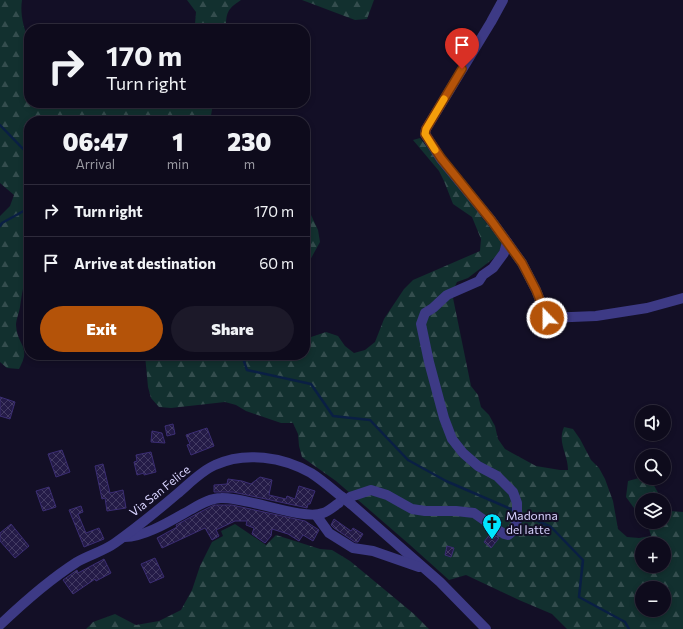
<!DOCTYPE html>
<meta charset="utf-8">
<style>
:root{--surface:#0e0b1c;--page:#1c1929;--text:#f1f3f6;--muted:#9b9ba3;--line:#2e2b3b;--accent:#b45309}
body{margin:0;font-family:Commissioner,sans-serif;background:var(--page);color:var(--text);height:100vh;display:flex;flex-direction:column;font-size:15px;white-space:nowrap}
*{box-sizing:border-box;margin:0}
p{font-size:13px;color:var(--muted)}
.icon{flex:none;width:22px;height:22px;fill:none;stroke:currentColor;stroke-width:2;stroke-linecap:round;stroke-linejoin:round}
.map{position:relative;flex:1;overflow:hidden}
.details{position:absolute;left:24px;top:116px;width:286px;height:244px;display:flex;flex-direction:column;background:var(--surface);border-radius:16px;box-shadow:0 2px 6px #0003,0 0 0 1px var(--line)}
.details>*{flex:none}
.banner{position:absolute;left:24px;top:24px;width:286px;height:84px;border-radius:16px;box-shadow:0 2px 6px #0003,0 0 0 1px var(--line);background:#0e0b1c;color:var(--text);overflow:hidden}
.fabs{position:absolute;left:635px;top:405px;display:grid;gap:8px}
.fabs a{display:grid;place-items:center;width:36px;height:36px;border-radius:50%;background:var(--surface);box-shadow:0 2px 6px #0003,0 0 0 1px var(--line);font-size:20px}
.pin{position:absolute;display:grid;place-items:center;width:34px;height:34px;color:#fff;margin:-41px -17px;border-radius:50% 50% 50% 0;rotate:-45deg;box-shadow:0 0 4px #0007}
.pin .icon{rotate:45deg}
.me{position:absolute;width:44px;margin:-22px;rotate:338deg;stroke-linejoin:round;filter:drop-shadow(0 0 3px #0008)}
.turn{display:flex;align-items:center;gap:14px;height:84px;padding:0 16px;font-size:18px}
.turn .icon{width:52px;height:52px;stroke-width:2.5}
.turn b{display:block;font-size:28px;line-height:34px}
.eta{display:flex;justify-content:space-evenly;align-items:center;height:68px;text-align:center}
.eta b{font-size:24px;font-weight:800;line-height:28px}
.action{display:flex;gap:8px;margin-top:auto;padding:8px 16px}
.action a{flex:1;height:46px;border-radius:24px;background:var(--accent);color:#fff;font-size:16px;font-weight:800;line-height:46px;text-align:center}
.action a+a{background:var(--page);color:var(--text)}
ul{padding:0;list-style:none}
li{display:flex;align-items:center;gap:12px;height:52px;padding:0 16px;border-top:1px solid var(--line)}
li div{flex:1}
li b{display:block;font-size:15px}
li em{font-style:normal}
.map>svg:first-child{display:block}
</style>
<div class="map">
<svg width="683" height="629" viewBox="0 0 683 629">
<defs>
<pattern id="forest-firs" width="22" height="20" patternUnits="userSpaceOnUse"><rect width="22" height="20" fill="#12302f"/><path d="M5 1l3.5 6h-7zM16 11l3.5 6h-7z" fill="#344d4e"/></pattern>
<pattern id="building-cross-hatch" width="8" height="8" patternUnits="userSpaceOnUse"><rect width="8" height="8" fill="#241b47"/><path d="M0 0l8 8M0 8l8-8" fill="none" stroke="#433b63"/></pattern>
</defs>
<rect width="100%" height="100%" fill="#130f26"/>
<g fill="url(#forest-firs)" fill-rule="evenodd">
<path d="M0,0H22C20,13 23,28 29,39V103L213,104L210,121H29V268C24,280 22,294 20,307C19,313 16,320 16,325C17,346 32,346 19,369L7,368L0,362V216L10,206L14,195L0,183Z"/>
<path d="M187,0H241C227,9 226,13 226,29H188L195,24L196,12Z"/>
<polygon points="302,0 374,0 367,19 355,20"/>
<path d="M420,138L502,243L498,255L468,278L457,282L452,293L471,386L478,395L481,407L489,415L495,426L498,439L505,449L536,466L560,470H568C568,454 557,443 564,427L573,429L580,439L591,460L599,468L605,479L613,501L618,529L627,537L639,538L651,536L648,525L645,522H664V503L670,511L683,512V629H567L552,614L519,600L466,575L449,580L410,545L336,481L302,457L299,446L298,434L293,423H281L246,411L236,405L225,402L171,408L159,407L151,398L148,387L145,355H305V339L326,332L338,336L345,346L354,353L365,350L375,342L384,319L404,289L413,280L480,251L481,239L472,217L453,204L444,181L439,171L413,140ZM642,544H664V566H642ZM642,588H664V610H642Z"/>
<polygon points="305,202 318,230 320,242 309,262 308,275 305,279"/>
<polygon points="639,478 651,480 662,500 642,500 642,519 626,497 628,481"/>
<polygon points="235,524 266,545 276,535 320,549 332,550 350,561 414,614 429,629 86,629 93,622 115,614 136,625 159,621 181,610 192,590 200,566 212,542 223,536 221,531"/>
</g>
<g fill="none" stroke-linecap="round" stroke-linejoin="round">
<g stroke="#0a1f44" stroke-width="2.5">
<polyline points="0,125 29,155"/>
<polyline points="26,152 29,178"/>
<polyline points="0,226 2,223 29,208"/>
<polyline points="242,355 247,370 311,384 333,416 370,420 408,460 446,481 513,510"/>
<polyline points="523,514 551,527 583,560 579,597 625,622 629,629"/>
</g>
</g>
<g fill="url(#building-cross-hatch)" stroke="#3b2d73">
<polygon points="0,397 15,402 10,419 0,416"/>
<polygon points="173,424 175,434 167,436 165,426"/>
<polygon points="207,428 214,446 191,455 187,445 190,444 186,435"/>
<polygon points="152,431 162,433 165,443 151,442"/>
<polygon points="62,450 70,472 56,477 48,454"/>
<polygon points="151,452 156,472 144,475 144,473 137,475 134,462 137,461 136,455"/>
<polygon points="103,464 110,493 123,490 126,508 107,511 105,498 102,499 95,466"/>
<polygon points="260,477 272,480 269,495 286,499 287,496 295,499 299,486 315,491 310,504 308,504 307,508 303,507 233,492 214,492 214,485 227,484 228,479 242,481 251,484"/>
<polygon points="49,487 56,507 43,511 36,491"/>
<polygon points="214,505 232,505 305,521 319,530 313,541 303,535 299,541 288,534 272,529 271,536 265,543 252,534 254,528 246,525 247,521 235,521 216,530 219,536 212,540 205,528 162,548 157,538 177,527 176,525 200,512"/>
<polygon points="81,506 83,512 78,514 86,533 99,528 104,539 84,547 69,510"/>
<polygon points="334,519 351,531 353,528 363,534 358,542 355,542 334,528 331,525"/>
<polygon points="11,524 29,546 15,558 0,541 0,533"/>
<polygon points="491,533 499,538 491,548 484,542"/>
<polygon points="447,546 454,548 451,557 445,555"/>
<polygon points="155,558 164,577 150,583 141,564"/>
<polygon points="104,559 111,573 96,581 95,579 73,594 63,580 77,570 78,573"/>
</g>
<g fill="none" stroke-linecap="round" stroke-linejoin="round">
<g stroke="#3d3a85" stroke-width="10">
<polyline points="507,242 522,263 536,290 547,318 596,316 647,308 683,298"/>
<polyline points="350,497 371,490 387,495 412,509 425,511 456,511 474,513 504,534 508,535 513,531 516,525 517,519 517,503 513,492 497,476 478,466 463,453 452,439 444,418 429,362 421,324 425,313 433,308 447,295 479,281 483,275 493,268 504,253 507,242 491,220 441,159 425,134 426,129 491,22 503,0"/>
<polyline points="351,504 440,582 486,629"/>
<polyline points="316,515 329,533 353,548 373,551 419,567"/>
<path d="M125,537C145,537 172,520 190,510C199,505 210,498 221,498C248,497 303,521 323,513C329,511 334,506 339,503"/>
<path d="M0,625C24,602 49,580 77,562C89,555 104,551 115,543C136,528 157,511 177,494C189,484 201,471 215,465C245,451 283,457 311,473C322,480 332,489 342,497"/>
</g>
<polyline stroke="#3d3a85" stroke-width="10" points="342,497 351,504"/>
</g>
<g fill="none" stroke-linecap="round" stroke-linejoin="round">
<defs>
<polyline id="route" points="462,69 426,129 425,134 441,158 491,220 522,263 536,290 547,318"/>
</defs>
<use href="#route" stroke="#753606" stroke-width="10"/>
<use href="#route" stroke="#b45309" stroke-width="7"/>
<polyline stroke="#f59e0b" stroke-width="7" points="435,150 425,134 426,129 444,99"/>
</g>
<defs>
<symbol id="church-pin" viewBox="-11 -11 22 30"><path d="M0 17L-7.5 6A9.5 9.5 0 1 1 7.5 6Z" fill="#00e5ff" stroke="#130f26"/><path d="M-1.2-6h2.4v3.5h3.3v2.4h-3.3V6h-2.4V-.1h-3.3v-2.4h3.3Z" fill="#111"/></symbol>
</defs>
<g fill-rule="evenodd">
<use href="#church-pin" x="481" y="512" width="22" height="30"/>
</g>
<g text-anchor="middle" stroke-width="4" stroke-linejoin="round" paint-order="stroke">
<g font-size="12" fill="#d9d4ff" stroke="#130f26">
<text transform="translate(160 491) rotate(-39)" y="4">Via San Felice</text>
</g>
<g font-size="12" fill="#d9d4ff" stroke="#130f26" text-anchor="start">
<text x="506" y="520">Madonna<tspan x="506" dy="14">del latte</tspan></text>
</g>
</g>
</svg>
<div class="fabs">
<a><svg class="icon" aria-label="sound" viewBox="0 0 24 24"><path d="M4 9h4l5-4v14l-5-4H4zM17 9q2 3 0 6"/></svg></a>
<a><svg class="icon" aria-label="search" viewBox="0 0 24 24"><circle cx="10" cy="10" r="6"/><path d="M15 15l6 6"/></svg></a>
<a><svg class="icon" aria-label="layers" viewBox="0 0 24 24"><path d="M12 4l9 5-9 5-9-5zM3 14l9 5 9-5"/></svg></a>
<a>+</a>
<a>−</a>
</div>
<div class="pin" style="left:462px;top:69px;background:#d93025"><svg class="icon" aria-label="arrive" viewBox="0 0 24 24"><path d="M6 21V4h12l-3 4 3 4H6"/></svg></div>
<svg class="me" style="left:547px;top:318px" viewBox="-20 -20 40 40"><circle r="17" fill="#b45309" stroke="#fff" stroke-width="3"/><path d="M0-11L8 9 0 5-8 9z" fill="#fff"/></svg>
<div class="banner">
<div class="turn"><svg class="icon" aria-label="right" viewBox="0 0 24 24"><path d="M7 20v-9h11M14 6l5 5-5 5"/></svg><div><b>170 m</b>Turn right</div></div>
</div>
<section class="details">
<div class="eta">
<div><b>06:47</b><p>Arrival</p></div>
<div><b>1</b><p>min</p></div>
<div><b>230</b><p>m</p></div>
</div>
<ul>
<li><svg class="icon" aria-label="right" viewBox="0 0 24 24"><path d="M7 20v-9h11M14 6l5 5-5 5"/></svg><div><b>Turn right</b></div><em>170 m</em></li>
<li><svg class="icon" aria-label="arrive" viewBox="0 0 24 24"><path d="M6 21V4h12l-3 4 3 4H6"/></svg><div><b>Arrive at destination</b></div><em>60 m</em></li>
</ul>
<div class="action"><a>Exit</a><a>Share</a></div>
</section>
</div>
